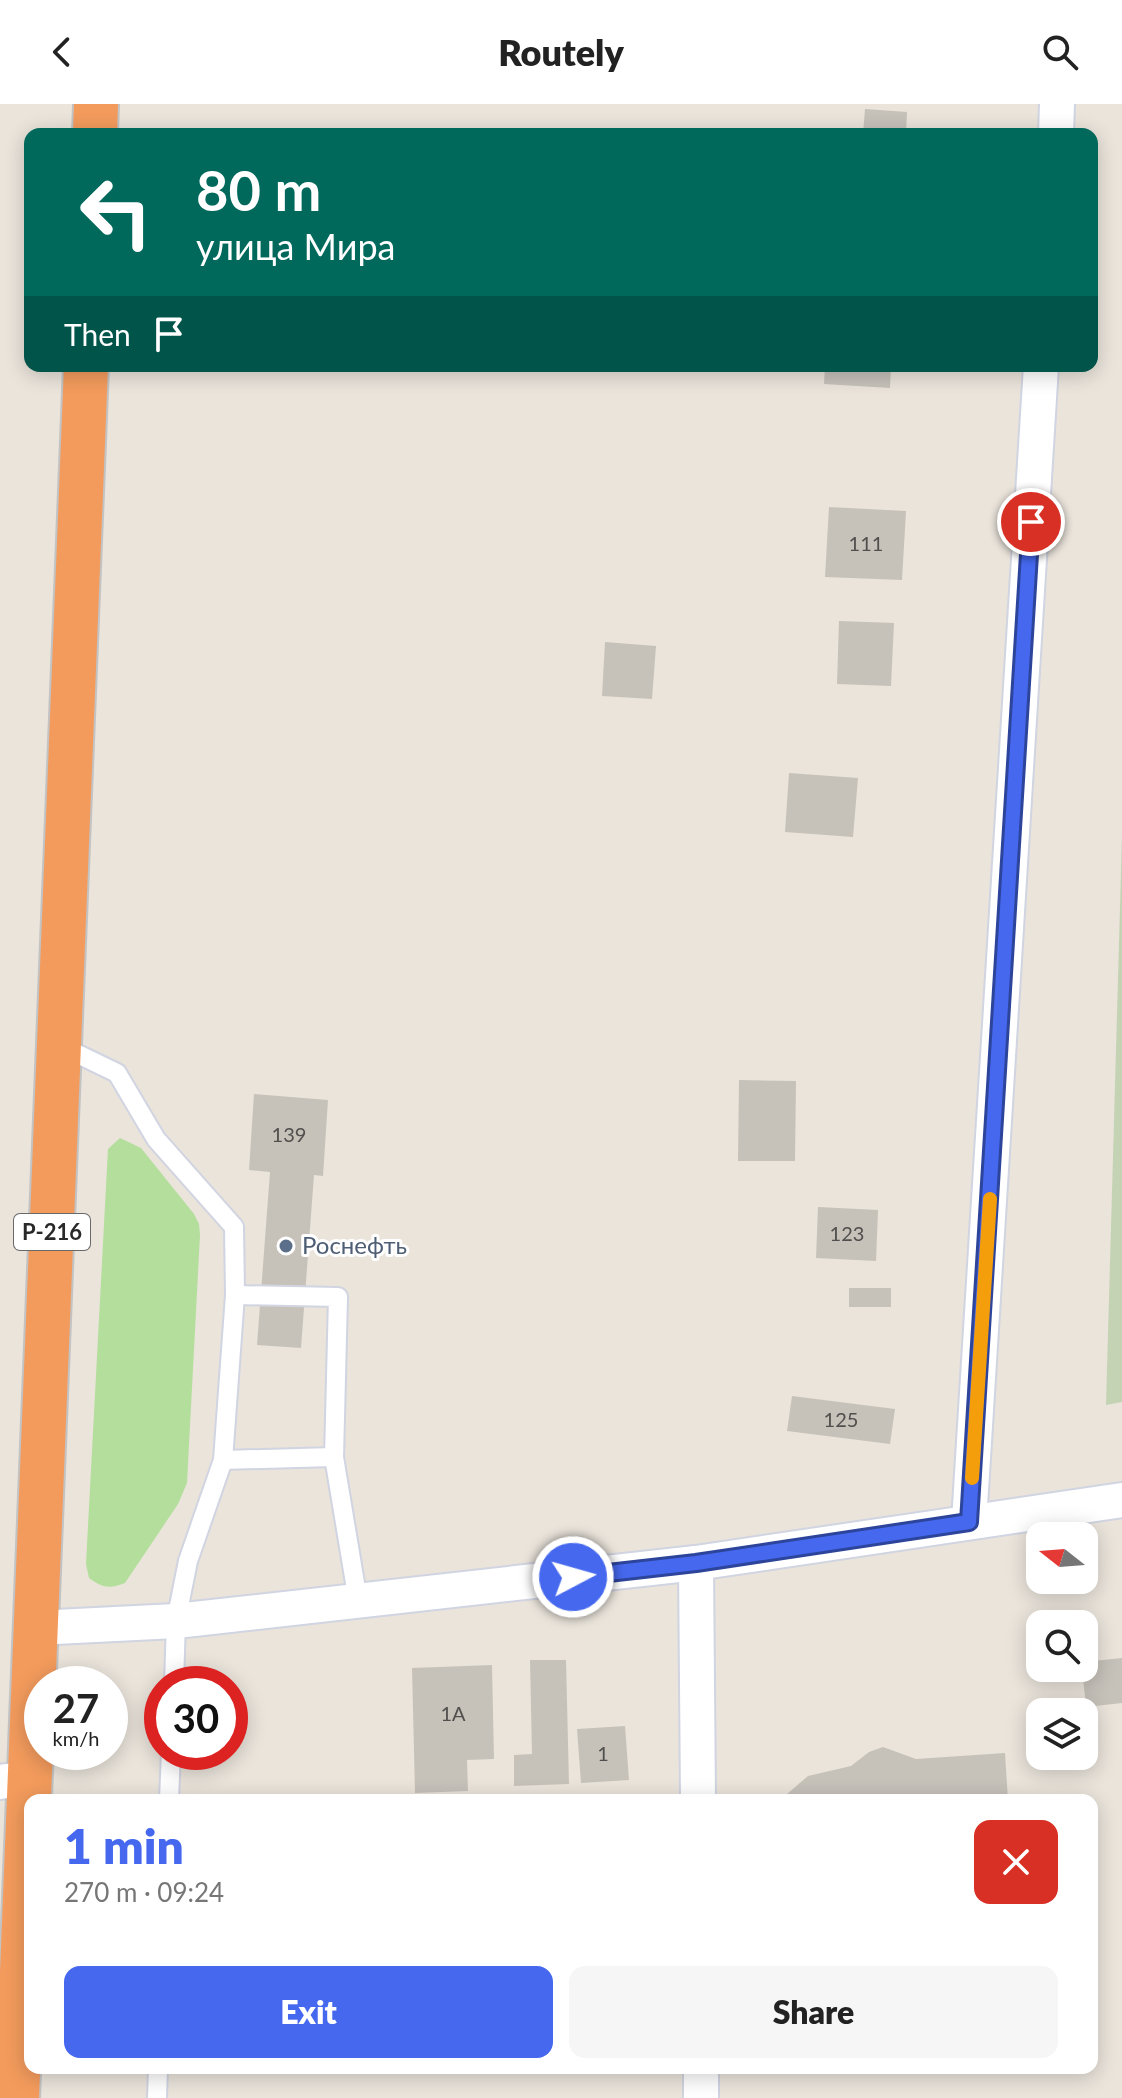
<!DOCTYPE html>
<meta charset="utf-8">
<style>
:root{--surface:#fff;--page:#f6f6f6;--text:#222;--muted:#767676;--accent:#4568ee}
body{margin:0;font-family:Lato,sans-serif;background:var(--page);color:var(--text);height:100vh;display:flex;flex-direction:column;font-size:30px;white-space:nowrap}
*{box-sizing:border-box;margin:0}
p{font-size:26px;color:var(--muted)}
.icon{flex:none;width:44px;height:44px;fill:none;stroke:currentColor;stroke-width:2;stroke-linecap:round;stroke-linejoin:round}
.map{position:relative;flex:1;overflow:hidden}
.side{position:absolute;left:24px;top:1690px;width:1074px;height:280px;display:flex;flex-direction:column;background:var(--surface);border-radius:16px;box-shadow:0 4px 20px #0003}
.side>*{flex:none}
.top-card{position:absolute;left:24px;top:24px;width:1074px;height:244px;border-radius:16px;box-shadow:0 4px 20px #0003;background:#00695c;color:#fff;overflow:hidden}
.needle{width:52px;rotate:287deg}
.controls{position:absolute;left:1026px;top:1418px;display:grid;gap:16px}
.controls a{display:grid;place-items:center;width:72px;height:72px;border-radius:16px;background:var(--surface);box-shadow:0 4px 20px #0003;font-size:40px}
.speed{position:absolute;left:24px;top:1562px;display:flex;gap:16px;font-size:40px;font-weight:700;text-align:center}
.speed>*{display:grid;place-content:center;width:104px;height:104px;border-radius:50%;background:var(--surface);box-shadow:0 4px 20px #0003;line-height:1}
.speed small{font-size:20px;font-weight:400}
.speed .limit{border:12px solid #d22;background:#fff;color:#111}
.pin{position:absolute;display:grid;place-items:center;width:68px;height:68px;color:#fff;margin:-34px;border:4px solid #fff;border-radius:50%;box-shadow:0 2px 8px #0007}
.me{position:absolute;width:88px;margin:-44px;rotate:84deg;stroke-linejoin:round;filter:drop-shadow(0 0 6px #0008)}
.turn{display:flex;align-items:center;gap:28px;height:168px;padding:0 40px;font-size:36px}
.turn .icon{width:104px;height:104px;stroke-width:2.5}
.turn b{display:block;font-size:56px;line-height:68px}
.then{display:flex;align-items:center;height:76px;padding:0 40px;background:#0003;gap:16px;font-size:30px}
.round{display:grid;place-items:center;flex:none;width:84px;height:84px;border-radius:16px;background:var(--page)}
.headline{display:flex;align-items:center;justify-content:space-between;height:136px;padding:0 40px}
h1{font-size:48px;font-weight:800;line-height:60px;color:var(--accent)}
.action{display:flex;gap:16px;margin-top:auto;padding:16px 40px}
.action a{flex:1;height:92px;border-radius:16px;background:var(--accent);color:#fff;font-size:32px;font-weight:800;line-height:92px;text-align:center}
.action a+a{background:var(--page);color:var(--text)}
header{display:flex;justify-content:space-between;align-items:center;height:104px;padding:0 40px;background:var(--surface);font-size:36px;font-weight:800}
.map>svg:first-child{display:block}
</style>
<header><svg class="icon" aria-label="back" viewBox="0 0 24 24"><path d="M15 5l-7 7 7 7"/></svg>Routely<svg class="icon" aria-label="search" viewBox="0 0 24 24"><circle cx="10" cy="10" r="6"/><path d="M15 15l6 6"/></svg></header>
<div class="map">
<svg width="1122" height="1994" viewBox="0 0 1122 1994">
<rect width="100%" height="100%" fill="#eae4db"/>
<path fill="#b3de9b" d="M120,1034L141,1044L194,1110L199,1120L200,1131L187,1379L178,1400L125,1479C110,1485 102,1484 89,1474L86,1460L108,1045Z"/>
<polygon fill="#c4d3b4" points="1122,732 1122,1298 1106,1301"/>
<g fill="#c6c2ba">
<polygon points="865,5 907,8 906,30 863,30"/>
<polygon points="825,262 891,262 890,284 824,280"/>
<polygon points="829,403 906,407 902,476 825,473"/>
<polygon points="839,517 894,519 891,582 837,580"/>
<polygon points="605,538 656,542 652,595 602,592"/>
<polygon points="789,669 858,674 853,733 785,728"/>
<polygon points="739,976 796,977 795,1057 738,1057"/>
<polygon points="254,990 328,996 323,1072 314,1071 301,1244 257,1241 270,1068 249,1066"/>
<polygon points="818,1103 878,1106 876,1157 816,1154"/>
<rect x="849" y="1184" width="42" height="19"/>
<polygon points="792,1292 895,1305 890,1340 787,1327"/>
<polygon points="1122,1554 1122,1599 1086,1603 1082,1564 1084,1564 1084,1558"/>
<polygon points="530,1556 566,1556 569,1680 514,1682 514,1651 532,1650"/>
<polygon points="492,1561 494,1655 467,1656 468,1687 415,1689 412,1564"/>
<polygon points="625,1622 629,1676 581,1679 577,1625"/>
<polygon points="883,1643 916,1655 1005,1649 1008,1696 780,1696 808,1672 851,1662 869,1648"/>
</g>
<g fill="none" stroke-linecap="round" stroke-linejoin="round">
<defs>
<g id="lane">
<polyline points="61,942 117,969 156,1035 234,1123 235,1191 223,1356 188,1457 176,1517 174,1580"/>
<polyline points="235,1191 338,1193 334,1353 358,1497"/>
<polyline points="223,1356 334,1353"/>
<polyline points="169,1696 171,1648"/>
<polyline points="157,1994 158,1964"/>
</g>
<g id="street">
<polyline points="1056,30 1057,0"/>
<polyline points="969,1418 1041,262"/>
<polyline points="696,1459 698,1696"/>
<polyline points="35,1524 176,1517 696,1459 1122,1396"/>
<polyline points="0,1678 30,1674"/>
<polyline points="701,1964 701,1994"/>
</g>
<g id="highway">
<polyline points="95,30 96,0"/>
<polyline points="17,1994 86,262"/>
</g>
</defs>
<use href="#lane" stroke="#d1d4e1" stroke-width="22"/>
<use href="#street" stroke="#d1d4e1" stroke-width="38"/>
<use href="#highway" stroke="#c3c3c3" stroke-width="48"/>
<use href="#lane" stroke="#fff" stroke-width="18"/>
<use href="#street" stroke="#fff" stroke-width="34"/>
<use href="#highway" stroke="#f39b5d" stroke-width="44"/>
</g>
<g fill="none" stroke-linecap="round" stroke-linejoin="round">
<defs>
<polyline id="route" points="573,1473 696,1459 969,1418 1031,418"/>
</defs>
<use href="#route" stroke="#2d449b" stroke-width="20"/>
<use href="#route" stroke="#4568ee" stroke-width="14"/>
<polyline stroke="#f59e0b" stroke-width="14" points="972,1374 990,1095"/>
</g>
<circle fill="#5c6f8a" stroke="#fff" stroke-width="3" cx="286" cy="1142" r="8"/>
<g text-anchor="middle" stroke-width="6" stroke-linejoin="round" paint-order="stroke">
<g font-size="20" fill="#504f4d">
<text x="866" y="447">111</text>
<text x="289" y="1038">139</text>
<text x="847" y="1137">123</text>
<text x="841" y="1323">125</text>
<text x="453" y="1617">1А</text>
<text x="603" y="1657">1</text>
</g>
<rect fill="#fff" stroke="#696969" stroke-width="2" x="14" y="1110" width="76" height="36" rx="6"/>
<g font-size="22" font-weight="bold" fill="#292929">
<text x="52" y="1136">Р-216</text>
</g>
<g font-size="24" fill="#4e5e75" stroke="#fff" text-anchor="start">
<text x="302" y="1150">Роснефть</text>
</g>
</g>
</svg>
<div class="controls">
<a><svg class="needle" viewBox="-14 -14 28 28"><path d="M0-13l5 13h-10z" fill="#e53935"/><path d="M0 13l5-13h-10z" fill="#767676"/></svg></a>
<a><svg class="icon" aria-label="search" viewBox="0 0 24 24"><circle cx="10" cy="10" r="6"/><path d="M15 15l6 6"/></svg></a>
<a><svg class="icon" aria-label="layers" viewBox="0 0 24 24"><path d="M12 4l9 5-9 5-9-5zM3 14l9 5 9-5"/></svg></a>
</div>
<div class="speed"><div>27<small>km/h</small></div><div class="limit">30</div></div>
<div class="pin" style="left:1031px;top:418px;background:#d93025"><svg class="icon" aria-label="arrive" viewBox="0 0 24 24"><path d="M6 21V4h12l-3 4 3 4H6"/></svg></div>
<svg class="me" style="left:573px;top:1473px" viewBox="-20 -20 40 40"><circle r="17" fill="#4568ee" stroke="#fff" stroke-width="3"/><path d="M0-11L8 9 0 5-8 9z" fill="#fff"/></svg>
<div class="top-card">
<div class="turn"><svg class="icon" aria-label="left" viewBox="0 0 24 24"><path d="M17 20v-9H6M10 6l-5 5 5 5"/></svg><div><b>80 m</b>улица Мира</div></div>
<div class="then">Then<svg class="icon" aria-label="arrive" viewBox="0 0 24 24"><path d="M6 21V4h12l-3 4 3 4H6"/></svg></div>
</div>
<section class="side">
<div class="headline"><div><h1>1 min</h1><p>270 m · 09:24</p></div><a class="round" style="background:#d93025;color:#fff"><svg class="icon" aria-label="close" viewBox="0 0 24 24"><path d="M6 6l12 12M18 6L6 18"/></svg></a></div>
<div class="action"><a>Exit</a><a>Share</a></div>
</section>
</div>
